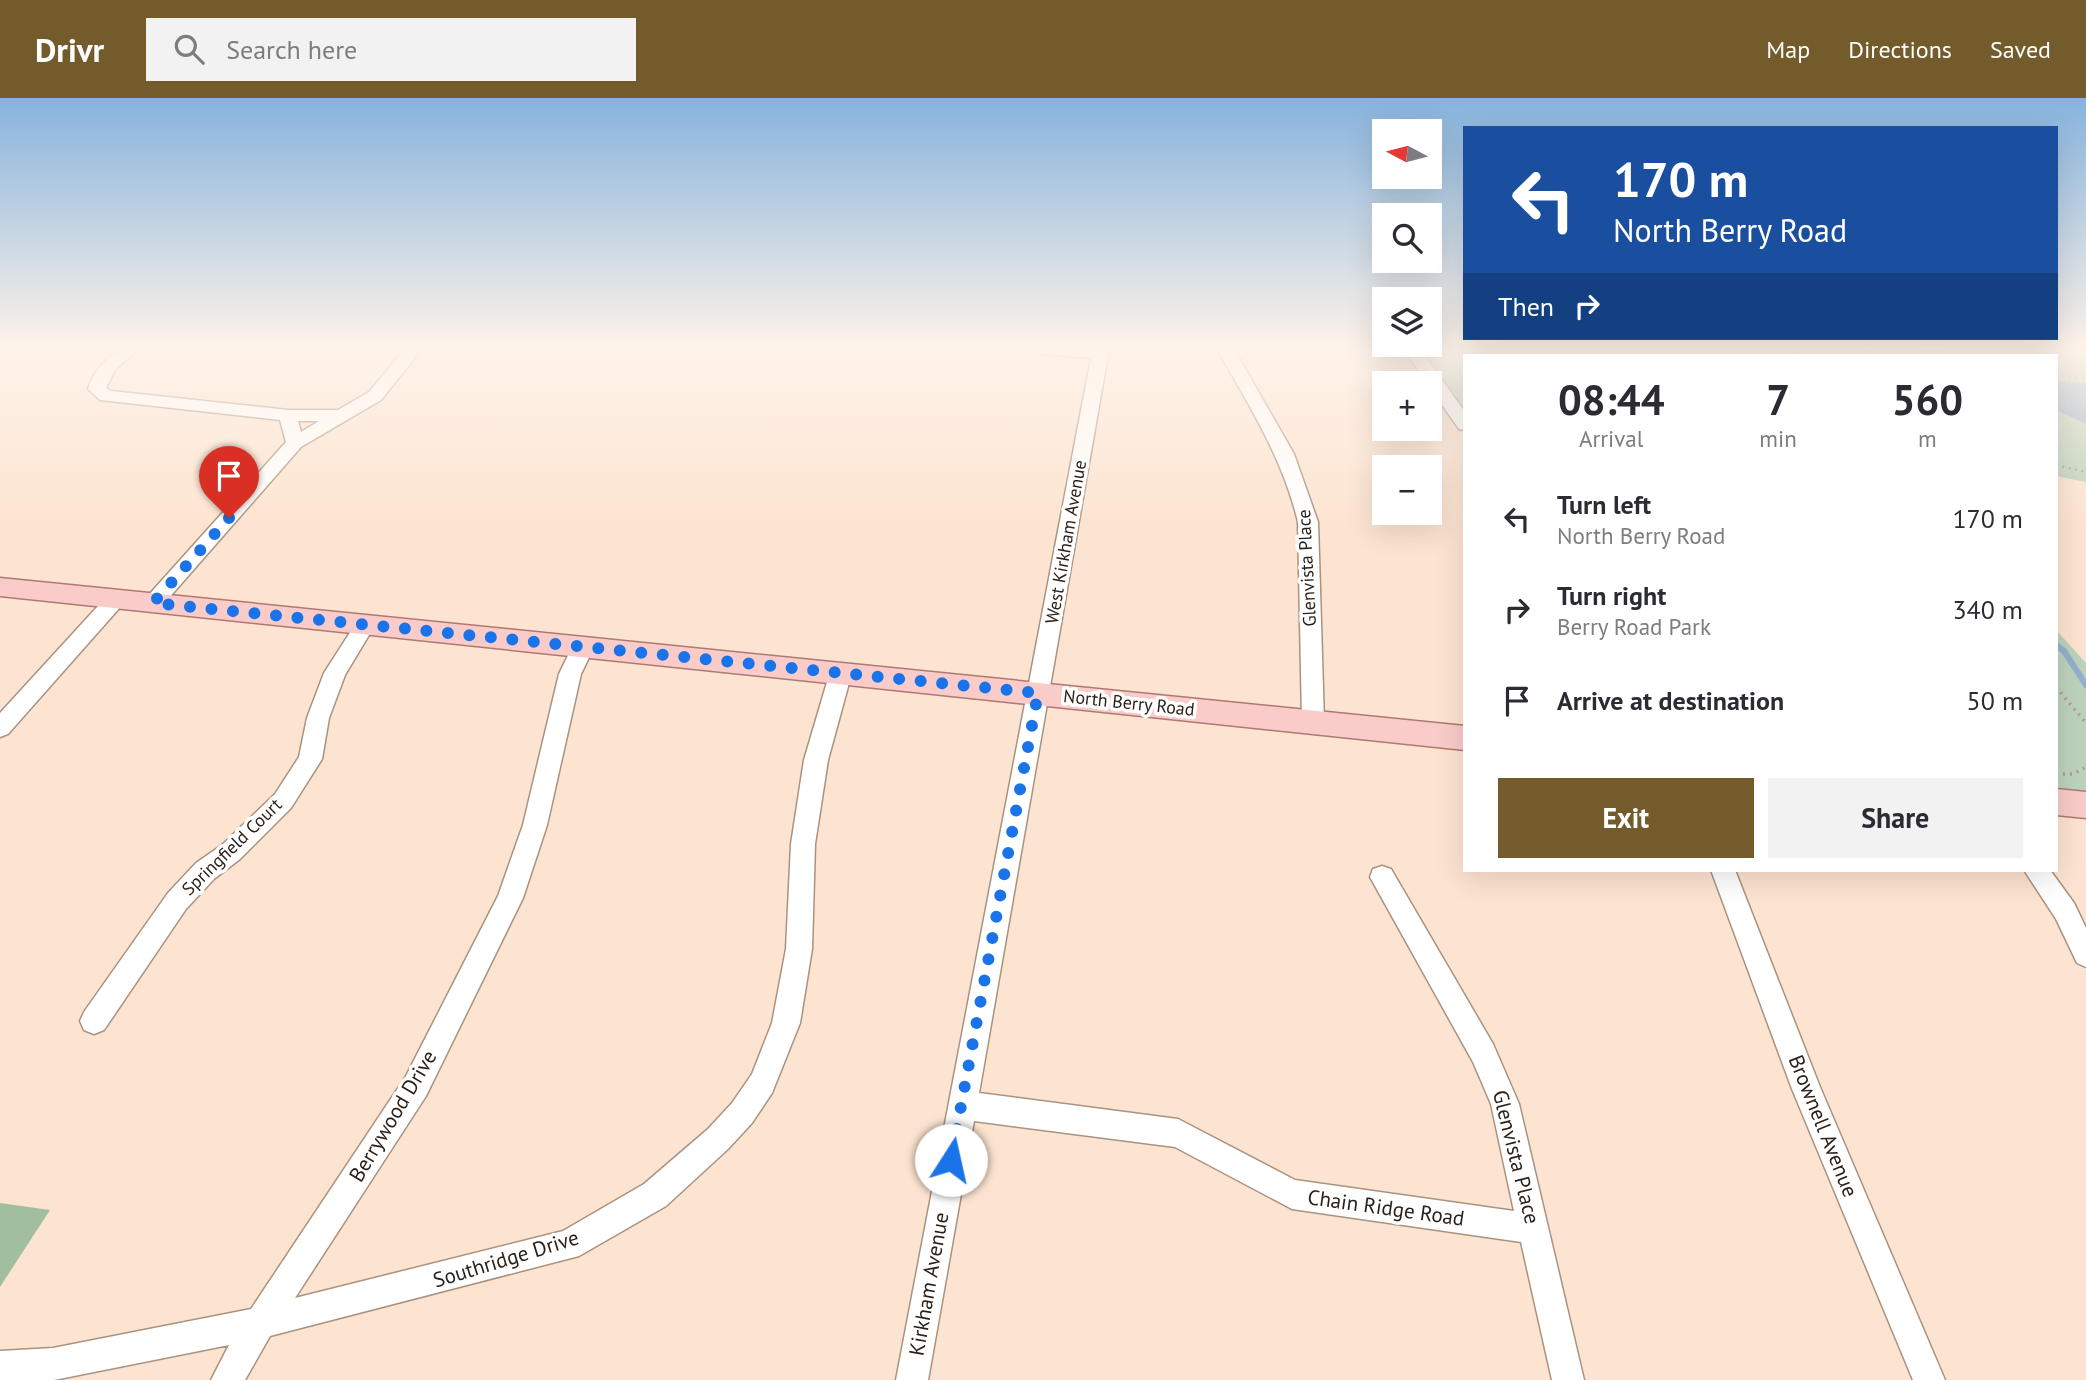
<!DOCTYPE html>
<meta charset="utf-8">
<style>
:root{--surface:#fff;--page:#f2f2f3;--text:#2b2b33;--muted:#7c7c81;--accent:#735b2c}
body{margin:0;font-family:"PT Sans",sans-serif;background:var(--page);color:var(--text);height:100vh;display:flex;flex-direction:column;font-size:26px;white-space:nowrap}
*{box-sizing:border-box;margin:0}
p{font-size:23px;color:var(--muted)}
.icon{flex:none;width:38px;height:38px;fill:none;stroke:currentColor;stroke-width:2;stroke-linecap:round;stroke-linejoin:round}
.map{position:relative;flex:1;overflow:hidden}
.details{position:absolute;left:1463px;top:256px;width:595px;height:518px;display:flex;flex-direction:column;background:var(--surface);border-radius:0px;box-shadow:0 7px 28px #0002}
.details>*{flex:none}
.top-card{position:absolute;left:1463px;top:28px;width:595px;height:214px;border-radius:0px;box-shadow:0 7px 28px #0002;background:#1a4fa0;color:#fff;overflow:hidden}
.needle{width:46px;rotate:277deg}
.buttons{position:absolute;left:1372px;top:21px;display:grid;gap:14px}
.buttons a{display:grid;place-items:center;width:70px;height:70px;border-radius:0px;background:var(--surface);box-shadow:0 7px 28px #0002;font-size:35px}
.pin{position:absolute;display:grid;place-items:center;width:60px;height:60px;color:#fff;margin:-72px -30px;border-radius:50% 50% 50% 0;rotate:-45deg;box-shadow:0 0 7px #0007}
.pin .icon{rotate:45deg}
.me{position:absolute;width:77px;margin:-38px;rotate:10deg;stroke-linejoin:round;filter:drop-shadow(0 0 5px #0008)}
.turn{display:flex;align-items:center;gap:24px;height:147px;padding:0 35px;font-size:32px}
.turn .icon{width:91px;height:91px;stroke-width:2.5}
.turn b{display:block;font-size:49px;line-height:60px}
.then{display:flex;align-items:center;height:66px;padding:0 35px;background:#0003;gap:14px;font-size:26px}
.eta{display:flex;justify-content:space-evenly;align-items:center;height:119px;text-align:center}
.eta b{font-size:42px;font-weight:700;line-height:49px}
.primary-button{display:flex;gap:14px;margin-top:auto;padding:14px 35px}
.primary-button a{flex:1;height:80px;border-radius:0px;background:var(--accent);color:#fff;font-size:28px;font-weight:700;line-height:80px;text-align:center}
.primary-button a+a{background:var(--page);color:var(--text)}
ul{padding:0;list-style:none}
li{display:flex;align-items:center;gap:21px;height:91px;padding:0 35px}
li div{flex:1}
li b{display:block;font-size:26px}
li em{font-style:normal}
header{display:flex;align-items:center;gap:42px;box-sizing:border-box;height:98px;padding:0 35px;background:var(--accent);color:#fff}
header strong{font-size:33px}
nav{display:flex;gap:38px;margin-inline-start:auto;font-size:24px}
.search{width:490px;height:63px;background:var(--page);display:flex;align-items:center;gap:18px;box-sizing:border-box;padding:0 24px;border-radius:0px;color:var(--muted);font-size:26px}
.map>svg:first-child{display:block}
</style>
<header>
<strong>Drivr</strong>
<div class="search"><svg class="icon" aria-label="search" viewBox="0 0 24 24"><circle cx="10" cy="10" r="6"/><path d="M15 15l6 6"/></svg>Search here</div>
<nav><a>Map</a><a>Directions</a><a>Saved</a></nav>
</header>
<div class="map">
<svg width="2086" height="1282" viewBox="0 0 2086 1282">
<rect width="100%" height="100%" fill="#fde4d0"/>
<g fill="#bdd2bd">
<polygon points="1415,251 1942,251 1985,257 1465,257 1465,319"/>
<polygon points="2034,251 2086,251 2086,384 2056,378 2056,257 2036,257"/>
<polygon points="2056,532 2086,565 2086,698 2056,695"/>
</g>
<polygon fill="#a1bea1" points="0,1105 50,1112 0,1189"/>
<polygon fill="#93b1cc" points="2056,282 2086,285 2086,326 2056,312"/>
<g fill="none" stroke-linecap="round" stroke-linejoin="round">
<polyline stroke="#93b1cc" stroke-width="5" points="1793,251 1799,257"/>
<polyline stroke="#93b1cc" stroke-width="6" points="2056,547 2064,553 2086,587"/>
<defs>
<g id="minor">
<path d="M119,251H138L115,272L106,290L111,293L288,312H338L369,294L405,251H422L381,302L301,349L160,510L153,512L146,510L143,505L146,500L286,344L280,322L100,302L88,291C93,274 105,262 119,251ZM298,323H319L301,334Z"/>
<polygon points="1034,251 1109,251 979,995 1178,1021 1295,1082 1514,1113 1491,1006 1473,964 1370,779 1373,771 1382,768 1391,771 1493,946 1519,1006 1584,1282 1552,1282 1521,1144 1292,1111 1175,1049 974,1023 928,1282 896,1282 1091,260 1042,256"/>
<path d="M1217,251H1234L1294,356L1318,424L1324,624L1321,630L1313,633L1305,630L1302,624L1298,424C1283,361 1249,307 1217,251Z"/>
<polygon points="1403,251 1420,251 1465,314 1465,332 1459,331 1430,290 1430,285 1427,285"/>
<polygon points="116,494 123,496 126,501 123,506 8,636 0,639 0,615 109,496"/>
<polygon points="365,519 372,522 375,527 345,577 329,620 322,661 291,710 240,761 214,781 186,811 104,932 94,936 84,932 80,923 84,914 168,795 196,765 222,747 275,696 299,659 307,620 324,575 358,522"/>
<polygon points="583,541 591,543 594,549 581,576 547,727 523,800 426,998 295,1200 563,1133 644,1086 708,1031 732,1005 752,976 772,925 786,851 791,746 804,662 830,574 833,568 841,566 849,568 852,574 828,662 815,746 812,851 800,925 772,995 752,1025 728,1051 666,1108 579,1158 270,1238 245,1282 211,1282 229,1247 54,1282 0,1282 0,1253 53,1250 251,1211 406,978 498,798 523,727 559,576 575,543"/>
<polygon points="1711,772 1735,772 1820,989 1945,1282 1913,1282 1792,991"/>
<polygon points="2024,772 2050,772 2074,805 2086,830 2086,869 2077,865 2056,821"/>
</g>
<g id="major">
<polygon points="0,480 1465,628 1465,652 0,498"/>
<polygon points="2056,691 2086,694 2086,720 2056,717"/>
</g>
</defs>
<use href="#minor" stroke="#a99280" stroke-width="3"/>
<use href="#major" stroke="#ae7974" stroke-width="3"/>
<g stroke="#b29e8f" stroke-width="2.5" stroke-dasharray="2 4.5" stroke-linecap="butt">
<polyline points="1765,251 1775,257"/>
<polyline points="1916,251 1952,257"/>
<polyline points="1483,257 1486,251"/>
<polyline points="1862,257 1869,251"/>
<polyline points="2056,277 2086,281"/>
<polyline points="2056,367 2086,374"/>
</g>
<g stroke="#b29e8f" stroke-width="3.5" stroke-dasharray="2 5" stroke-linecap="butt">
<polyline points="2056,589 2086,625"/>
<polyline points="2056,676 2073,676 2086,669"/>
</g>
<use href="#minor" fill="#fff" fill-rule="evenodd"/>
<use href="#major" fill="#f9cbc9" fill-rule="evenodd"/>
</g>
<linearGradient id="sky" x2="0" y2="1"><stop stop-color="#86b3dd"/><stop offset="0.58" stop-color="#fef3ea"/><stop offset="1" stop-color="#fef3ea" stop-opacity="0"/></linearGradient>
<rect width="2086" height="431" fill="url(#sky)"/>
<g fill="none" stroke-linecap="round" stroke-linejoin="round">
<polyline stroke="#1a73e8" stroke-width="12" stroke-dasharray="0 21.6" points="229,420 153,505 1038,595 951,1062"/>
</g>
<g text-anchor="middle" stroke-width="7" stroke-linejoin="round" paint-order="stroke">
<g font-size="18" fill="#2a211a" stroke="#fff">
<text transform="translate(1066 444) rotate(-80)" y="6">West Kirkham Avenue</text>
<text transform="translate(1307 470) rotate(-93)" y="6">Glenvista Place</text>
<text transform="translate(1129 605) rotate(6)" y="6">North Berry Road</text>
<text transform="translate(232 749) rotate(-44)" y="6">Springfield Court</text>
</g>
<g font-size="21" fill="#2a211a" stroke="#fff">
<text transform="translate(393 1018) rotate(-59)" y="7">Berrywood Drive</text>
<text transform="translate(1823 1028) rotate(68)" y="7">Brownell Avenue</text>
<text transform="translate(1516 1059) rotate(76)" y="7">Glenvista Place</text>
<text transform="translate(1386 1110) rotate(8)" y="7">Chain Ridge Road</text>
<text transform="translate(506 1161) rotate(-17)" y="7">Southridge Drive</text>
<text transform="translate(929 1186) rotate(-80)" y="7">Kirkham Avenue</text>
</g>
</g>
</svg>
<div class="buttons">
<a><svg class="needle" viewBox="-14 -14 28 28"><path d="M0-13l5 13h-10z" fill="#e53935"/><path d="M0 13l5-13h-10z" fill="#7c7c81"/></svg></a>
<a><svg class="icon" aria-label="search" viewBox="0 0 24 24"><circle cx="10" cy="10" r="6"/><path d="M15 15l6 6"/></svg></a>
<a><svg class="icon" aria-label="layers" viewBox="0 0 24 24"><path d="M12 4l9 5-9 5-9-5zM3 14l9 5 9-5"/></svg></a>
<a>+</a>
<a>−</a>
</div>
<div class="pin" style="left:229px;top:420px;background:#d93025"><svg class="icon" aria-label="arrive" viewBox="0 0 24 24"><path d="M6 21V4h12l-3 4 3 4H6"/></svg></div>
<svg class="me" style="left:951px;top:1062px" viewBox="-20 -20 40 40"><circle r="19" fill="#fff"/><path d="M0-13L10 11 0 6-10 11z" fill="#1a73e8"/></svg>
<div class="top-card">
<div class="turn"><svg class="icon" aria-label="left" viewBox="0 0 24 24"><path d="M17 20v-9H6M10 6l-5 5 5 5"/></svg><div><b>170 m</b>North Berry Road</div></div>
<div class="then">Then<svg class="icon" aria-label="right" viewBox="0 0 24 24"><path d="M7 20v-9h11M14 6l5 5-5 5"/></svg></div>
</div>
<section class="details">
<div class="eta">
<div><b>08:44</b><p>Arrival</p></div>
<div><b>7</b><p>min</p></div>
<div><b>560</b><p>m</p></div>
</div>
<ul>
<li><svg class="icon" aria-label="left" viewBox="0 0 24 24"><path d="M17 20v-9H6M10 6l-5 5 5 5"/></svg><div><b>Turn left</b><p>North Berry Road</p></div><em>170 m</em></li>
<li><svg class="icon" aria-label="right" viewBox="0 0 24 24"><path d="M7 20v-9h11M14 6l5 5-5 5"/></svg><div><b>Turn right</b><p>Berry Road Park</p></div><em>340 m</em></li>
<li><svg class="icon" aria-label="arrive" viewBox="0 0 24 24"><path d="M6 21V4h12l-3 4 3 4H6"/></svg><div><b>Arrive at destination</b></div><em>50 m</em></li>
</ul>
<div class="primary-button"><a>Exit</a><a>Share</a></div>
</section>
</div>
